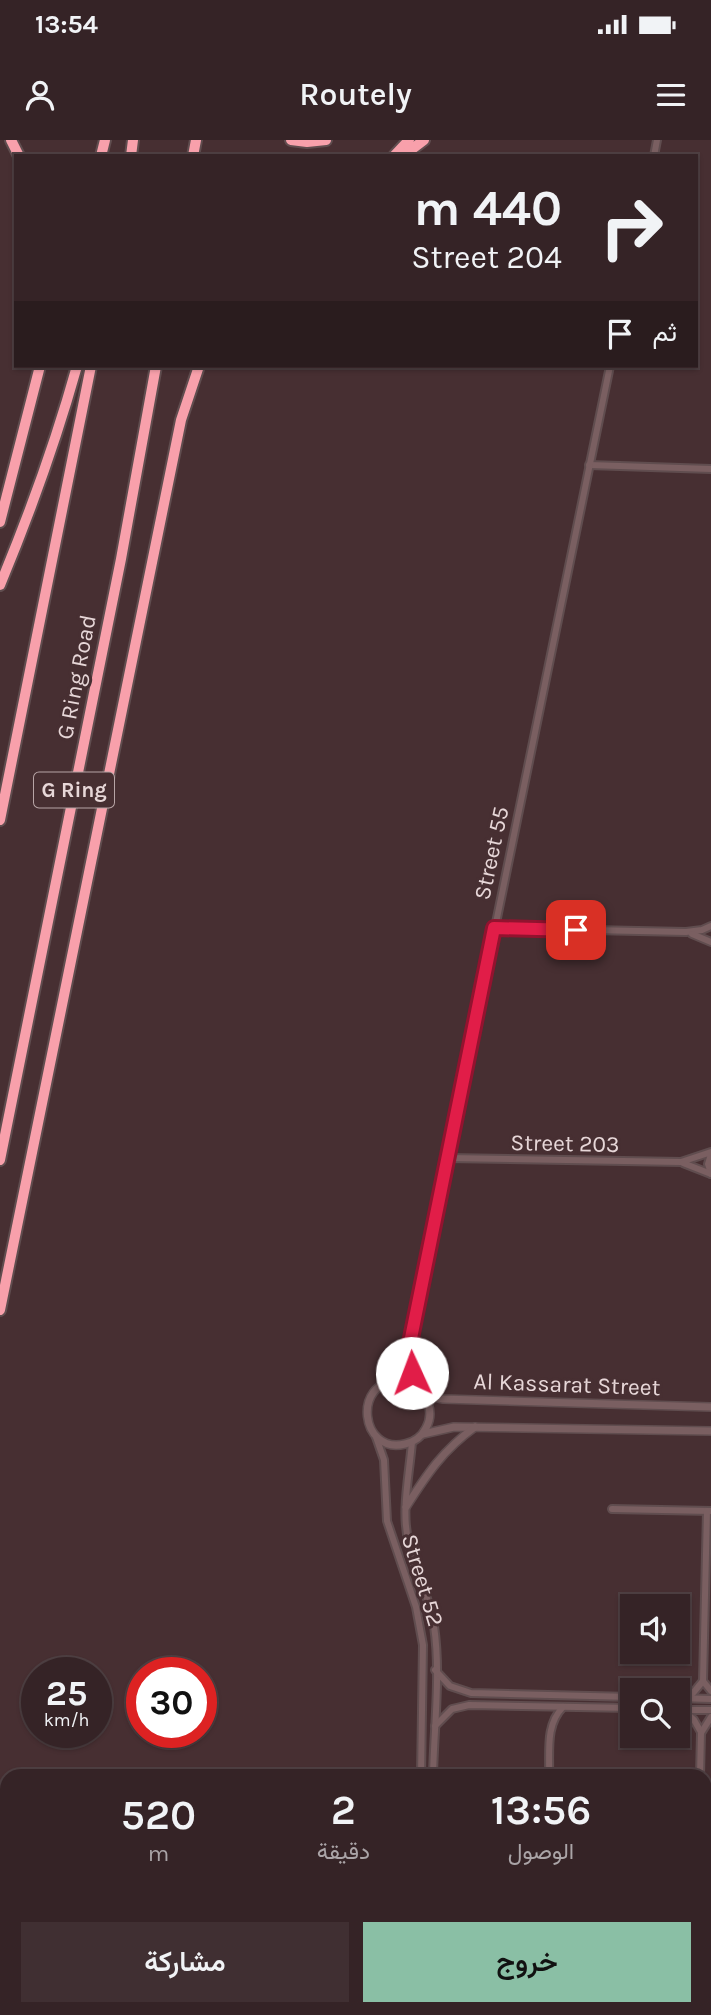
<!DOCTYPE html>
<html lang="ar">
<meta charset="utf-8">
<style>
:root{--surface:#352326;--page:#402f32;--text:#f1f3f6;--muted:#aaa4a7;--line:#4f4043;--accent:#8abfa5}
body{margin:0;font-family:Karla,Vazirmatn,sans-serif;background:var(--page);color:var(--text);direction:rtl;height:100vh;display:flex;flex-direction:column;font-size:26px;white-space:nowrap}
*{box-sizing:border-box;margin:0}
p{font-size:23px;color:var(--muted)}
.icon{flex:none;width:38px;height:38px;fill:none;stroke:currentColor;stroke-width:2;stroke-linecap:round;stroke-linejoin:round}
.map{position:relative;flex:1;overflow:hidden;direction:ltr}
.drawer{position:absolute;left:0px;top:1629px;width:712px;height:247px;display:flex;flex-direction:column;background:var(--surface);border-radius:21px 21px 0 0;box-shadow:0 2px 5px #0004,0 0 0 2px var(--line);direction:rtl}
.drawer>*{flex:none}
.hud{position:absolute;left:14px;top:14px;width:684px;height:214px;border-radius:0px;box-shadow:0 2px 5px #0004,0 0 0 2px var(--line);direction:rtl;background:#352326;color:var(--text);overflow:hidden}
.buttons{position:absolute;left:620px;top:1454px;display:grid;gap:14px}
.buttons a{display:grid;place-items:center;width:70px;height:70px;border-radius:0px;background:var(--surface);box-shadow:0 2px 5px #0004,0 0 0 2px var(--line);font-size:35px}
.speed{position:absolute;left:21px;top:1517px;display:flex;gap:14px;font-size:35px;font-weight:700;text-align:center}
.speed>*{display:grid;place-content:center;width:91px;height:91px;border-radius:50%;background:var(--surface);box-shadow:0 2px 5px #0004,0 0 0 2px var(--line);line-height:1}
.speed small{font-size:18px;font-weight:400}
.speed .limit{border:10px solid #d22;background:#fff;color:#111}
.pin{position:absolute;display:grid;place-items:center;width:60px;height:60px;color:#fff;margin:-30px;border-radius:14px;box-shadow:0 4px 10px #0006}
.me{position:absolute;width:77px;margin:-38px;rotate:358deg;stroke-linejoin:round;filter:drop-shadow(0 0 5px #0008)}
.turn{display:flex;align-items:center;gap:24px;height:147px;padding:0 21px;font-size:32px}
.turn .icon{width:91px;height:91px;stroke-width:2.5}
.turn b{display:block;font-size:49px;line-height:60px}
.then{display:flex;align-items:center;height:66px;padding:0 21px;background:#0003;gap:14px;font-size:26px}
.eta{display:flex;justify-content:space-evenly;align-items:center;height:119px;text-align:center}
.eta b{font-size:42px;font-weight:600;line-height:49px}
.action{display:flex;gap:14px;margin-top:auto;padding:14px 21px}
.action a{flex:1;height:80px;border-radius:0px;background:var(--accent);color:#111;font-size:28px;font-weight:600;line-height:80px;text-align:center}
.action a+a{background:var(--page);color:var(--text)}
.status{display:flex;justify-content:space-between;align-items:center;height:49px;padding:0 35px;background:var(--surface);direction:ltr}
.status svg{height:19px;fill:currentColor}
header{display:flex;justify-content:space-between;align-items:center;height:91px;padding:0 21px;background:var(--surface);font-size:32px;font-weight:600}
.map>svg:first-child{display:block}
</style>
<div class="status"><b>13:54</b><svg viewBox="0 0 49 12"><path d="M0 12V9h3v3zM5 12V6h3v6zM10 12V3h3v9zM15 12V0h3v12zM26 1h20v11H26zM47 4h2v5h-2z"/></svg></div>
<header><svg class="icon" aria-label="menu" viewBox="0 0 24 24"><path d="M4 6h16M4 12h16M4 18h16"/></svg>Routely<svg class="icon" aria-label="person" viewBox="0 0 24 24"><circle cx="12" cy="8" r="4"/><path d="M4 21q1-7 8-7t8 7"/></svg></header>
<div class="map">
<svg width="711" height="1875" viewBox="0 0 711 1875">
<rect width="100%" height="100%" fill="#472f32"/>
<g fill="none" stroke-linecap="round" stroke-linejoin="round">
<defs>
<g id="minor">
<polyline points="654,16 657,0"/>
<polyline points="589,325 711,329"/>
<polyline points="494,788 686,792 702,790 711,786"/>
<polyline points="692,794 711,802"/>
<polyline points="711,1014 708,1024 711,1034"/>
<polyline points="447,1018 681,1022 711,1012"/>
<polyline points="683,1023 711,1034"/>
<polyline points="409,1211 411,1227 417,1247"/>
<polyline points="386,1243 400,1226 409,1208 610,226"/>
<polyline points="376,1297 384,1320 387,1381 416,1467 423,1505 421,1636"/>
<path d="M412,1302C409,1338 400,1374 410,1409C417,1435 430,1459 434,1486C441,1533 434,1588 433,1636"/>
<polyline points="612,1369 711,1371"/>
<polyline points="435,1530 450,1546 471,1553 632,1557"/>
<polyline points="703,1541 711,1551"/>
<polyline points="677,1558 711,1559"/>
<polyline points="684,1559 693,1553 703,1541 707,1371"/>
<polyline points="677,1570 711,1570"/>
<polyline points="684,1571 694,1580 701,1592"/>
<polyline points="435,1586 452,1569 469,1565 632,1568"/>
<path d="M549,1636C550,1612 545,1585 563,1567"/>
<polyline points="700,1636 701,1593 711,1577"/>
<polyline points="416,1875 416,1869"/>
<polyline points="427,1875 427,1869"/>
<polyline points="543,1875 543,1869"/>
<polyline points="695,1875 695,1869"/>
</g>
<g id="tertiary">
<path d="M423,1252C430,1264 433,1276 426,1288C422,1296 414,1302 405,1304C360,1315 352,1240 399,1241C415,1241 426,1257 443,1259L711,1267"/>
<polyline points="423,1294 454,1287 711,1291"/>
<path d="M406,1367C427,1334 443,1310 475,1287"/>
</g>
<g id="motorway">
<polyline points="11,0 19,16"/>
<polyline points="291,0 307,2 326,0"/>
<polyline points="101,16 105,0"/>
<polyline points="131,16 133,0"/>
<polyline points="193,16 196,0"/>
<polyline points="394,16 409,0"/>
<polyline points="403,16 424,0"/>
<polyline points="0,382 40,226"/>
<path d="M0,445C30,373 56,301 77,226"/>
<polyline points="0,680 91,226"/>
<polyline points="0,1020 121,419 156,226"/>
<polyline points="0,1170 181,280 199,226"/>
</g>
</defs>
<use href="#minor" stroke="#604d4f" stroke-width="10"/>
<use href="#tertiary" stroke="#604d4f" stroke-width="10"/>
<use href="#motorway" stroke="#604d4f" stroke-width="14"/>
<use href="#minor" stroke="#7a5f61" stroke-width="6"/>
<use href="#tertiary" stroke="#7a5f61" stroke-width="7"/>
<use href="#motorway" stroke="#f8a0ab" stroke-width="10"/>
</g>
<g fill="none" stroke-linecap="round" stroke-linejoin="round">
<defs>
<polyline id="route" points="412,1233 409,1208 494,788 576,790"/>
</defs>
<use href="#route" stroke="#92132f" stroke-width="18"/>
<use href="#route" stroke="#e11d48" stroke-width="12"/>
</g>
<g text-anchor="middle" stroke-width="6" stroke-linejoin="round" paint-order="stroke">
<rect fill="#472f32" stroke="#b7a5a6" stroke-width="2" x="34" y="632.5" width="80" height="35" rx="5"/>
<g font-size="21" font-weight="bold" fill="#e7d7d8">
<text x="74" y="657">G Ring</text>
</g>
<g font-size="23" fill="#e7d7d8" stroke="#472f32">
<text transform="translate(76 537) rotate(-79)" y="8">G Ring Road</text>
<text transform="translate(491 713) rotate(-78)" y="8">Street 55</text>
<text transform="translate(565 1003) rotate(1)" y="8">Street 203</text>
<text transform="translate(567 1244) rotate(2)" y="8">Al Kassarat Street</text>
<text transform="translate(423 1440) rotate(73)" y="8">Street 52</text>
</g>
</g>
</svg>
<div class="buttons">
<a><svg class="icon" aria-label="sound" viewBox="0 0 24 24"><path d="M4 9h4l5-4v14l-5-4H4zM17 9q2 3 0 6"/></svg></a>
<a><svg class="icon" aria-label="search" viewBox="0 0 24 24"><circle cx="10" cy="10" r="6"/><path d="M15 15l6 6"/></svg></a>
</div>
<div class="speed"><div>25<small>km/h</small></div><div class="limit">30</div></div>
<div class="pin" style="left:576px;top:790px;background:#d93025"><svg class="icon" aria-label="arrive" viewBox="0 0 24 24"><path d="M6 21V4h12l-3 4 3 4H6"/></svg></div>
<svg class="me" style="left:412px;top:1233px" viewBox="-20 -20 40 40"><circle r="19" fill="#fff"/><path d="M0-13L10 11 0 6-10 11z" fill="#e11d48"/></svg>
<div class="hud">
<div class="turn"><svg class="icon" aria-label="right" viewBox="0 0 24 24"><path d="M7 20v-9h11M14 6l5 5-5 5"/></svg><div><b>440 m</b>Street 204</div></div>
<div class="then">ثم<svg class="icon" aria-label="arrive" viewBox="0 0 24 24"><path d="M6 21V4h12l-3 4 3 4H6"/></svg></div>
</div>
<section class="drawer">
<div class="eta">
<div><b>13:56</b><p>الوصول</p></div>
<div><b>2</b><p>دقيقة</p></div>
<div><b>520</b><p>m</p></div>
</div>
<div class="action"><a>خروج</a><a>مشاركة</a></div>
</section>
</div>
